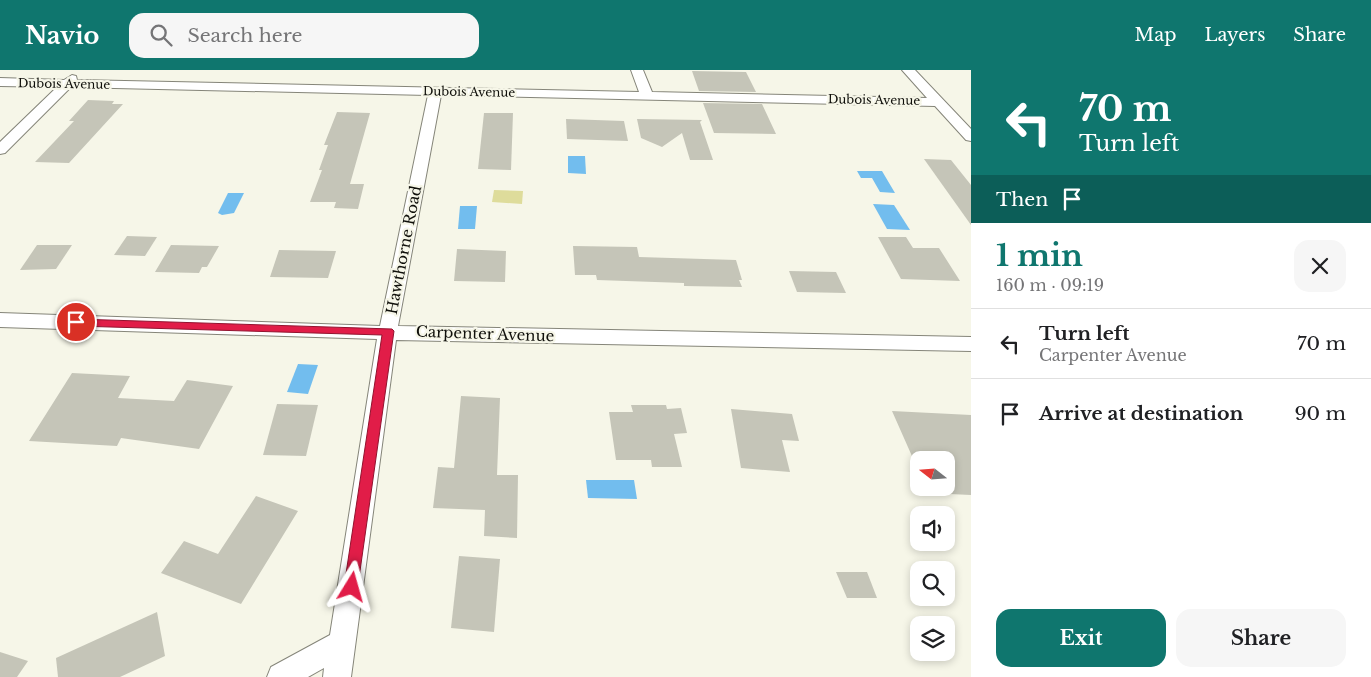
<!DOCTYPE html>
<meta charset="utf-8">
<style>
:root{--surface:#fff;--page:#f6f6f6;--text:#202124;--muted:#757577;--line:#e0e0e0;--accent:#0f766e}
body{margin:0;font-family:"Libre Baskerville",serif;background:var(--page);color:var(--text);height:100vh;display:flex;flex-direction:column;font-size:19px;white-space:nowrap}
*{box-sizing:border-box;margin:0}
p{font-size:16px;color:var(--muted)}
.icon{flex:none;width:28px;height:28px;fill:none;stroke:currentColor;stroke-width:2;stroke-linecap:round;stroke-linejoin:round}
.map{position:relative;flex:1;overflow:hidden}
.panel{display:flex;flex-direction:column;background:var(--surface);width:400px}
.panel>*{flex:none}
.hud{background:#0f766e;color:#fff;overflow:hidden}
.needle{width:32px;rotate:287deg}
.buttons{position:absolute;left:910px;top:381px;display:grid;gap:10px}
.buttons a{display:grid;place-items:center;width:45px;height:45px;border-radius:10px;background:var(--surface);box-shadow:0 2px 8px #0003;font-size:25px}
.pin{position:absolute;display:grid;place-items:center;width:42px;height:42px;color:#fff;margin:-21px;border:2px solid #fff;border-radius:50%;box-shadow:0 1px 5px #0007}
.me{position:absolute;width:55px;margin:-28px;rotate:8deg;stroke-linejoin:round;filter:drop-shadow(0 0 4px #0008)}
.turn{display:flex;align-items:center;gap:18px;height:105px;padding:0 25px;font-size:22px}
.turn .icon{width:65px;height:65px;stroke-width:2.5}
.turn b{display:block;font-size:35px;line-height:42px}
.then{display:flex;align-items:center;height:48px;padding:0 25px;background:#0003;gap:10px;font-size:19px}
.round{display:grid;place-items:center;flex:none;width:52px;height:52px;border-radius:15px;background:var(--page)}
.head{display:flex;align-items:center;justify-content:space-between;height:85px;padding:0 25px}
h1{font-size:30px;font-weight:700;line-height:38px;color:var(--accent)}
.primary-button{display:flex;gap:10px;margin-top:auto;padding:10px 25px}
.primary-button a{flex:1;height:58px;border-radius:15px;background:var(--accent);color:#fff;font-size:20px;font-weight:700;line-height:58px;text-align:center}
.primary-button a+a{background:var(--page);color:var(--text)}
ul{padding:0;list-style:none}
li{display:flex;align-items:center;gap:15px;height:70px;padding:0 25px;border-top:1px solid var(--line)}
li div{flex:1}
li b{display:block;font-size:19px}
li em{font-style:normal}
header{display:flex;align-items:center;gap:30px;box-sizing:border-box;height:70px;padding:0 25px;background:var(--accent);color:#fff}
header strong{font-size:24px}
nav{display:flex;gap:28px;margin-inline-start:auto;font-size:18px}
.search{width:350px;height:45px;background:var(--page);display:flex;align-items:center;gap:12px;box-sizing:border-box;padding:0 18px;border-radius:15px;color:var(--muted);font-size:19px}
main{display:flex;flex:1;min-height:0}
.map>svg:first-child{display:block}
</style>
<header>
<strong>Navio</strong>
<div class="search"><svg class="icon" aria-label="search" viewBox="0 0 24 24"><circle cx="10" cy="10" r="6"/><path d="M15 15l6 6"/></svg>Search here</div>
<nav><a>Map</a><a>Layers</a><a>Share</a></nav>
</header>
<main>
<div class="map">
<svg width="971" height="607" viewBox="0 0 971 607">
<rect width="100%" height="100%" fill="#f6f6e8"/>
<polygon fill="#dedc9b" points="494,120 523,121 522,134 492,132"/>
<g fill="#72bdee">
<polygon points="568,86 585,86 586,104 568,103"/>
<polygon points="857,101 882,101 895,123 880,122 872,108 861,108"/>
<polygon points="228,123 244,123 234,143 222,145 218,143"/>
<polygon points="873,134 894,135 910,160 887,159"/>
<polygon points="460,136 477,136 475,159 458,159"/>
<polygon points="298,294 318,295 308,324 287,322"/>
<polygon points="586,410 634,410 637,429 588,428"/>
</g>
<g fill="#c5c5b8">
<polygon points="692,1 746,2 756,22 699,21"/>
<polygon points="88,30 114,31 112,34 123,34 69,93 35,92 74,51 69,51"/>
<polygon points="703,33 762,34 776,64 714,63"/>
<polygon points="337,42 370,43 350,114 364,114 358,139 334,138 336,132 310,132 322,100 319,100 328,75 324,75"/>
<polygon points="484,43 513,43 511,100 478,99"/>
<polygon points="566,49 624,51 628,71 567,69"/>
<polygon points="637,49 702,50 700,52 713,90 690,90 682,63 662,77 641,68"/>
<polygon points="924,89 951,90 971,115 971,155"/>
<polygon points="127,166 157,167 145,186 114,185"/>
<polygon points="878,167 906,167 913,178 939,178 960,211 901,209"/>
<polygon points="37,175 72,175 56,199 20,200"/>
<polygon points="171,175 219,176 207,197 202,197 199,203 155,202"/>
<polygon points="573,176 637,177 639,187 736,190 742,210 739,210 742,217 684,216 684,213 597,210 596,205 575,205"/>
<polygon points="457,179 506,181 505,212 454,211"/>
<polygon points="279,180 336,181 328,208 270,207"/>
<polygon points="789,201 836,202 846,223 797,222"/>
<polygon points="72,303 130,306 118,328 174,331 187,310 233,316 199,379 121,368 117,376 29,371"/>
<polygon points="461,326 500,328 497,405 518,405 517,468 484,466 485,440 433,438 438,397 454,398"/>
<polygon points="277,334 318,335 306,386 263,385"/>
<polygon points="631,335 666,335 667,339 681,338 687,363 674,364 682,397 652,397 651,390 616,390 609,342 633,342"/>
<polygon points="731,339 792,344 799,371 782,370 790,402 741,398"/>
<polygon points="892,341 971,345 971,425 928,423 926,418 946,418 946,390 919,390 919,402"/>
<polygon points="256,426 298,441 241,534 161,503 184,471 218,484"/>
<polygon points="459,486 500,489 494,562 451,558"/>
<polygon points="836,502 867,502 877,528 847,528"/>
<polygon points="157,542 165,586 120,607 58,607 56,588"/>
<polygon points="0,582 28,591 17,607 0,607"/>
</g>
<g fill="none" stroke-linecap="round" stroke-linejoin="round">
<defs>
<polygon id="minor" points="631,0 643,0 652,22 927,28 902,0 915,0 971,59 971,71 966,70 935,36 441,25 398,256 971,267 971,281 396,270 351,607 323,607 324,598 308,607 267,607 271,597 330,565 377,269 0,257 0,243 380,256 428,25 71,17 5,83 0,84 0,72 57,17 0,16 0,8 64,10 72,5 76,6 77,10 639,22"/>
</defs>
<use href="#minor" stroke="#858579" stroke-width="2"/>
<use href="#minor" fill="#fff" fill-rule="evenodd"/>
</g>
<polygon fill="#e11d48" stroke="#92132f" points="76,249 392,259 394,261 357,522 352,525 346,522 344,517 382,265 76,256 71,252"/>
<g text-anchor="middle" stroke-width="4.5" stroke-linejoin="round" paint-order="stroke">
<g font-size="12" fill="#10100b" stroke="#f6f6e8">
<text transform="translate(64 14) rotate(1)" y="4">Dubois Avenue</text>
<text transform="translate(469 22) rotate(1)" y="4">Dubois Avenue</text>
<text transform="translate(874 30) rotate(1)" y="4">Dubois Avenue</text>
</g>
<g font-size="15" fill="#10100b" stroke="#f6f6e8">
<text transform="translate(404 180) rotate(-79)" y="5">Hawthorne Road</text>
<text transform="translate(485 264) rotate(2)" y="5">Carpenter Avenue</text>
</g>
</g>
</svg>
<div class="buttons">
<a><svg class="needle" viewBox="-14 -14 28 28"><path d="M0-13l5 13h-10z" fill="#e53935"/><path d="M0 13l5-13h-10z" fill="#757577"/></svg></a>
<a><svg class="icon" aria-label="sound" viewBox="0 0 24 24"><path d="M4 9h4l5-4v14l-5-4H4zM17 9q2 3 0 6"/></svg></a>
<a><svg class="icon" aria-label="search" viewBox="0 0 24 24"><circle cx="10" cy="10" r="6"/><path d="M15 15l6 6"/></svg></a>
<a><svg class="icon" aria-label="layers" viewBox="0 0 24 24"><path d="M12 4l9 5-9 5-9-5zM3 14l9 5 9-5"/></svg></a>
</div>
<div class="pin" style="left:76px;top:252px;background:#d93025"><svg class="icon" aria-label="arrive" viewBox="0 0 24 24"><path d="M6 21V4h12l-3 4 3 4H6"/></svg></div>
<svg class="me" style="left:352px;top:517px" viewBox="-20 -20 40 40"><path d="M0-17L14 15 0 8-14 15z" fill="#e11d48" stroke="#fff" stroke-width="4"/></svg>
</div>
<section class="panel">
<div class="hud">
<div class="turn"><svg class="icon" aria-label="left" viewBox="0 0 24 24"><path d="M17 20v-9H6M10 6l-5 5 5 5"/></svg><div><b>70 m</b>Turn left</div></div>
<div class="then">Then<svg class="icon" aria-label="arrive" viewBox="0 0 24 24"><path d="M6 21V4h12l-3 4 3 4H6"/></svg></div>
</div>
<div class="head"><div><h1>1 min</h1><p>160 m · 09:19</p></div><a class="round"><svg class="icon" aria-label="close" viewBox="0 0 24 24"><path d="M6 6l12 12M18 6L6 18"/></svg></a></div>
<ul>
<li><svg class="icon" aria-label="left" viewBox="0 0 24 24"><path d="M17 20v-9H6M10 6l-5 5 5 5"/></svg><div><b>Turn left</b><p>Carpenter Avenue</p></div><em>70 m</em></li>
<li><svg class="icon" aria-label="arrive" viewBox="0 0 24 24"><path d="M6 21V4h12l-3 4 3 4H6"/></svg><div><b>Arrive at destination</b></div><em>90 m</em></li>
</ul>
<div class="primary-button"><a>Exit</a><a>Share</a></div>
</section>
</main>
